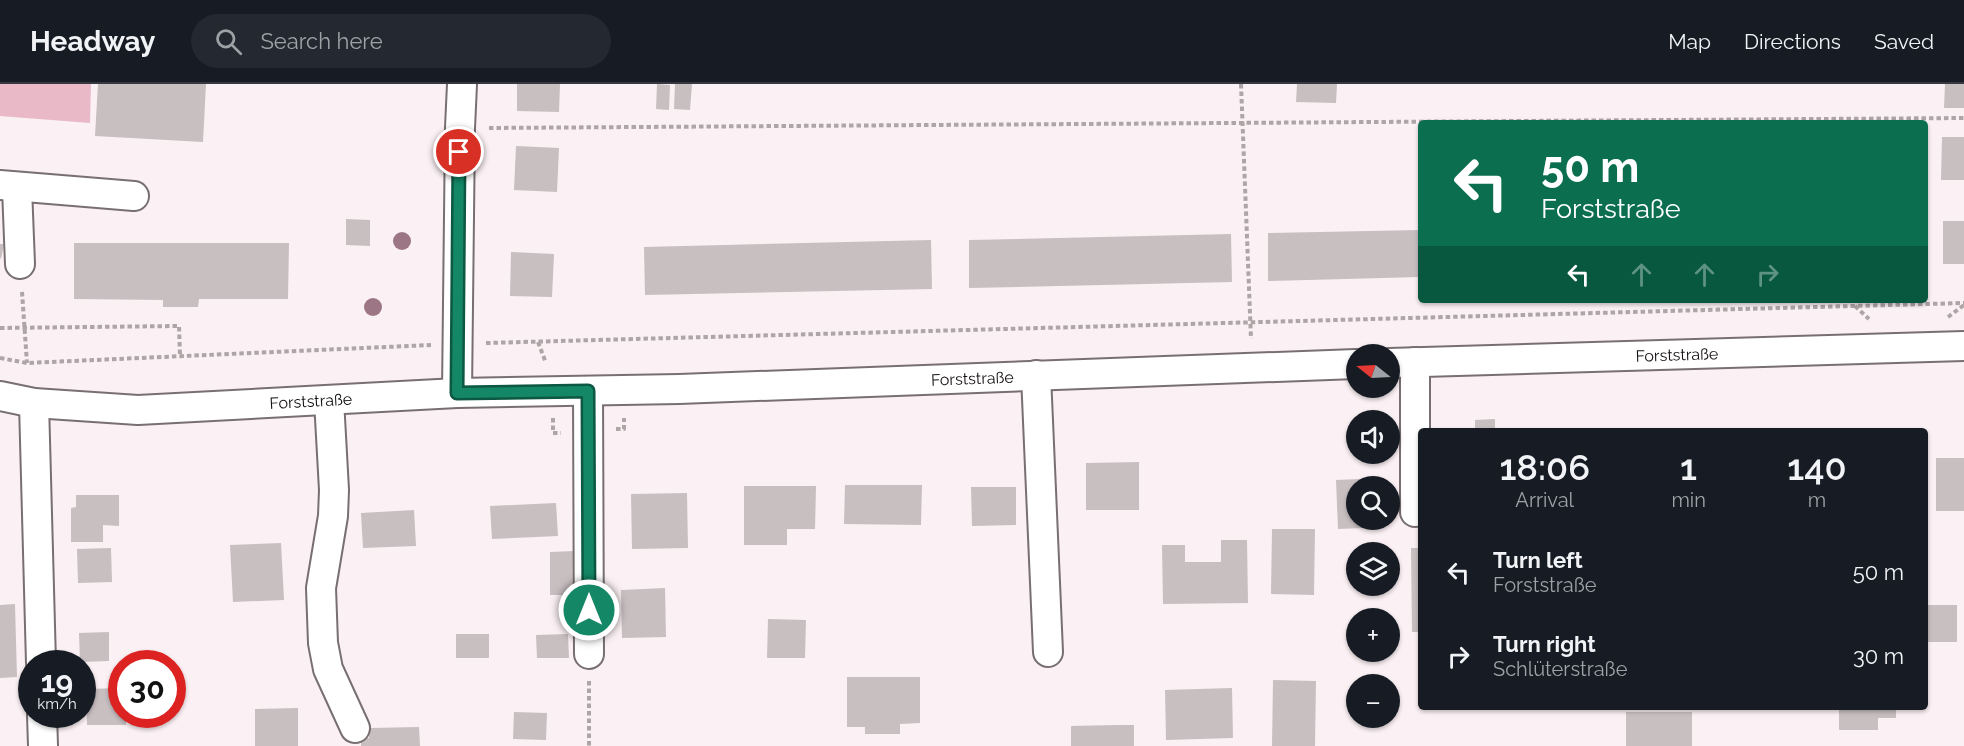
<!DOCTYPE html>
<meta charset="utf-8">
<style>
:root{--surface:#171b24;--page:#242831;--text:#f1f3f6;--muted:#9ea1a6;--line:#363941}
body{margin:0;font-family:Raleway,sans-serif;background:var(--page);color:var(--text);height:100vh;display:flex;flex-direction:column;font-size:22px;white-space:nowrap}
*{box-sizing:border-box;margin:0}
p{font-size:20px;color:var(--muted)}
.icon{flex:none;width:33px;height:33px;fill:none;stroke:currentColor;stroke-width:2;stroke-linecap:round;stroke-linejoin:round}
.map{position:relative;flex:1;overflow:hidden}
.side{position:absolute;left:1418px;top:344px;width:510px;height:282px;display:flex;flex-direction:column;background:var(--surface);border-radius:6px;box-shadow:0 2px 4px #0004}
.side>*{flex:none}
.banner{position:absolute;left:1418px;top:36px;width:510px;height:183px;border-radius:6px;box-shadow:0 2px 4px #0004;background:#0b6e4f;color:#fff;overflow:hidden}
.needle{width:39px;rotate:288deg}
.buttons{position:absolute;left:1346px;top:260px;display:grid;gap:12px}
.buttons a{display:grid;place-items:center;width:54px;height:54px;border-radius:50%;background:var(--surface);box-shadow:0 2px 4px #0004;font-size:30px}
.speed{position:absolute;left:18px;top:566px;display:flex;gap:12px;font-size:30px;font-weight:700;text-align:center}
.speed>*{display:grid;place-content:center;width:78px;height:78px;border-radius:50%;background:var(--surface);box-shadow:0 2px 4px #0004;line-height:1}
.speed small{font-size:15px;font-weight:400}
.speed .limit{border:9px solid #d22;background:#fff;color:#111}
.pin{position:absolute;display:grid;place-items:center;width:51px;height:51px;color:#fff;margin:-26px;border:3px solid #fff;border-radius:50%;box-shadow:0 2px 6px #0007}
.me{position:absolute;width:66px;margin:-33px;rotate:0deg;stroke-linejoin:round;filter:drop-shadow(0 0 4px #0008)}
.turn{display:flex;align-items:center;gap:21px;height:126px;padding:0 24px;font-size:27px}
.turn .icon{width:78px;height:78px;stroke-width:2.5}
.turn b{display:block;font-size:42px;line-height:51px}
.lanes{display:flex;align-items:center;height:57px;padding:0 24px;background:#0003;justify-content:center;gap:30px;direction:ltr}
.lanes .off{opacity:.35}
.eta{display:flex;justify-content:space-evenly;align-items:center;height:102px;text-align:center}
.eta b{font-size:36px;font-weight:600;line-height:42px}
ul{padding:0;list-style:none}
li{display:flex;align-items:center;gap:18px;height:84px;padding:0 24px}
li div{flex:1}
li b{display:block;font-size:22px}
li em{font-style:normal}
header{display:flex;align-items:center;gap:36px;box-sizing:border-box;height:84px;padding:0 30px;background:var(--surface);border-bottom:2px solid var(--line)}
header strong{font-size:28px}
nav{display:flex;gap:33px;margin-inline-start:auto;font-size:21px}
.search{width:420px;height:54px;background:var(--page);display:flex;align-items:center;gap:15px;box-sizing:border-box;padding:0 21px;border-radius:33px;color:var(--muted);font-size:22px}
.map>svg:first-child{display:block}
</style>
<header>
<strong>Headway</strong>
<div class="search"><svg class="icon" aria-label="search" viewBox="0 0 24 24"><circle cx="10" cy="10" r="6"/><path d="M15 15l6 6"/></svg>Search here</div>
<nav><a>Map</a><a>Directions</a><a>Saved</a></nav>
</header>
<div class="map">
<svg width="1964" height="662" viewBox="0 0 1964 662">
<rect width="100%" height="100%" fill="#fbf0f3"/>
<polygon fill="#eab9c7" points="0,0 91,0 90,39 0,32"/>
<g fill="#c8bfc1">
<polygon points="98,0 206,0 203,58 95,52"/>
<polygon points="517,0 560,0 559,28 517,27"/>
<polygon points="657,0 670,1 669,26 656,25"/>
<polygon points="675,0 692,0 690,26 674,25"/>
<polygon points="1297,0 1337,0 1336,19 1296,18"/>
<polygon points="1945,0 1964,0 1964,24 1944,24"/>
<polygon points="1942,53 1964,53 1964,96 1941,96"/>
<polygon points="516,62 559,64 557,108 514,106"/>
<polygon points="346,135 370,136 370,162 346,161"/>
<rect x="1943" y="137" width="21" height="43"/>
<polygon points="1420,146 1420,193 1268,197 1268,149"/>
<polygon points="1231,150 1232,198 969,204 969,156"/>
<polygon points="931,156 932,205 645,211 644,163"/>
<polygon points="74,159 289,159 288,215 199,215 198,223 163,223 163,216 74,215"/>
<polygon points="0,160 4,160 1,175 0,174"/>
<polygon points="511,168 554,170 552,213 510,212"/>
<polygon points="1495,335 1495,346 1475,346 1475,336"/>
<rect x="1936" y="374" width="28" height="53"/>
<polygon points="1139,378 1139,426 1086,426 1086,379"/>
<polygon points="1384,394 1384,402 1356,402 1356,435 1363,435 1363,444 1338,445 1336,396"/>
<polygon points="845,401 922,401 921,441 844,440"/>
<polygon points="744,402 816,402 815,445 787,445 787,461 744,461"/>
<polygon points="971,403 1016,403 1016,441 972,442"/>
<polygon points="687,409 688,464 632,465 631,410"/>
<polygon points="76,411 119,411 119,442 103,441 103,458 71,458 71,424 76,423"/>
<polygon points="556,419 558,452 492,455 490,422"/>
<polygon points="414,426 416,462 363,464 361,429"/>
<polygon points="1272,445 1315,445 1314,511 1271,510"/>
<polygon points="1221,456 1247,456 1248,519 1163,520 1162,461 1185,461 1185,478 1221,478"/>
<polygon points="281,459 284,516 233,518 230,461"/>
<polygon points="111,464 112,498 78,499 77,465"/>
<polygon points="1411,464 1420,464 1420,548 1412,548"/>
<polygon points="575,467 576,511 550,511 550,468"/>
<polygon points="665,504 666,553 622,554 621,506"/>
<polygon points="15,520 17,593 0,594 0,521"/>
<rect x="1924" y="521" width="33" height="37"/>
<polygon points="768,535 806,536 805,574 767,574"/>
<polygon points="109,548 109,577 80,578 79,549"/>
<rect x="456" y="550" width="33" height="24"/>
<polygon points="568,550 569,574 537,574 536,551"/>
<polygon points="847,593 920,593 920,639 900,640 900,650 865,650 865,643 847,643"/>
<polygon points="1273,596 1316,597 1315,662 1272,662"/>
<polygon points="122,604 122,630 126,630 126,641 87,641 86,605"/>
<polygon points="1232,604 1233,654 1166,656 1165,606"/>
<polygon points="1839,622 1896,622 1896,634 1878,634 1878,646 1839,646"/>
<polygon points="298,624 298,662 255,662 255,625"/>
<polygon points="514,628 547,629 546,656 513,655"/>
<rect x="1626" y="628" width="66" height="34"/>
<polygon points="1117,641 1134,641 1134,662 1071,662 1071,642"/>
<polygon points="419,643 420,662 361,662 361,654 369,654 369,644"/>
</g>
<g fill="none" stroke-linecap="round" stroke-linejoin="round">
<defs>
<g id="minor">
<polyline points="0,101 134,112"/>
<polyline points="17,104 20,180"/>
<path id="s1" d="M1389,279L1964,262"/>
<polyline points="1036,291 1048,568"/>
<polyline points="588,307 589,570"/>
<polyline points="457,309 460,44 462,0"/>
<path id="s2" d="M0,312L34,319L138,326L457,309L679,305L1356,280"/>
<polyline points="329,316 334,406 333,432 321,504 323,559 328,585 355,644"/>
<polyline points="34,319 41,579"/>
<polyline points="1415,428 1415,278"/>
<polyline points="42,630 43,662"/>
</g>
</defs>
<use href="#minor" stroke="#786f71" stroke-width="32"/>
<g stroke="#aea5a7" stroke-width="4" stroke-dasharray="4.5 3" stroke-linecap="butt">
<polyline points="1241,0 1251,255"/>
<polyline points="489,44 1964,34"/>
<polyline points="22,208 27,279"/>
<polyline points="1855,222 1869,235"/>
<polyline points="1948,233 1964,221"/>
<polyline points="0,244 179,242 180,272"/>
<polyline points="538,258 546,279"/>
<polyline points="486,259 1964,219"/>
<polyline points="0,274 27,279 431,261"/>
<polyline points="553,334 553,349 561,349"/>
<polyline points="616,345 624,345 624,334"/>
<polyline points="589,597 589,662"/>
</g>
<use href="#minor" stroke="#fff" stroke-width="28"/>
</g>
<g fill="#9c7685">
<circle cx="402" cy="157" r="9"/>
<circle cx="373" cy="223" r="9"/>
</g>
<g fill="none" stroke-linecap="round" stroke-linejoin="round">
<defs>
<polyline id="route" points="459,68 457,309 588,307 589,526"/>
</defs>
<use href="#route" stroke="#0d5842" stroke-width="15"/>
<use href="#route" stroke="#148766" stroke-width="10"/>
</g>
<g text-anchor="middle" stroke-width="5" stroke-linejoin="round" paint-order="stroke">
<g font-size="16" fill="#130f10" stroke="#fbf0f3">
<text dy="6" stroke="none"><textPath href="#s1" startOffset="288">Forststraße</textPath></text>
<text dy="6" stroke="none"><textPath href="#s2" startOffset="974">Forststraße</textPath></text>
<text dy="6" stroke="none"><textPath href="#s2" startOffset="312">Forststraße</textPath></text>
</g>
</g>
</svg>
<div class="buttons">
<a><svg class="needle" viewBox="-14 -14 28 28"><path d="M0-13l5 13h-10z" fill="#e53935"/><path d="M0 13l5-13h-10z" fill="#9ea1a6"/></svg></a>
<a><svg class="icon" aria-label="sound" viewBox="0 0 24 24"><path d="M4 9h4l5-4v14l-5-4H4zM17 9q2 3 0 6"/></svg></a>
<a><svg class="icon" aria-label="search" viewBox="0 0 24 24"><circle cx="10" cy="10" r="6"/><path d="M15 15l6 6"/></svg></a>
<a><svg class="icon" aria-label="layers" viewBox="0 0 24 24"><path d="M12 4l9 5-9 5-9-5zM3 14l9 5 9-5"/></svg></a>
<a>+</a>
<a>−</a>
</div>
<div class="speed"><div>19<small>km/h</small></div><div class="limit">30</div></div>
<div class="pin" style="left:459px;top:68px;background:#d93025"><svg class="icon" aria-label="arrive" viewBox="0 0 24 24"><path d="M6 21V4h12l-3 4 3 4H6"/></svg></div>
<svg class="me" style="left:589px;top:526px" viewBox="-20 -20 40 40"><circle r="17" fill="#148766" stroke="#fff" stroke-width="3"/><path d="M0-11L8 9 0 5-8 9z" fill="#fff"/></svg>
<div class="banner">
<div class="turn"><svg class="icon" aria-label="left" viewBox="0 0 24 24"><path d="M17 20v-9H6M10 6l-5 5 5 5"/></svg><div><b>50 m</b>Forststraße</div></div>
<div class="lanes"><svg class="icon" aria-label="left" viewBox="0 0 24 24"><path d="M17 20v-9H6M10 6l-5 5 5 5"/></svg><svg class="icon off" aria-label="ahead" viewBox="0 0 24 24"><path d="M12 20V5M6 11l6-6 6 6"/></svg><svg class="icon off" aria-label="ahead" viewBox="0 0 24 24"><path d="M12 20V5M6 11l6-6 6 6"/></svg><svg class="icon off" aria-label="right" viewBox="0 0 24 24"><path d="M7 20v-9h11M14 6l5 5-5 5"/></svg></div>
</div>
<section class="side">
<div class="eta">
<div><b>18:06</b><p>Arrival</p></div>
<div><b>1</b><p>min</p></div>
<div><b>140</b><p>m</p></div>
</div>
<ul>
<li><svg class="icon" aria-label="left" viewBox="0 0 24 24"><path d="M17 20v-9H6M10 6l-5 5 5 5"/></svg><div><b>Turn left</b><p>Forststraße</p></div><em>50 m</em></li>
<li><svg class="icon" aria-label="right" viewBox="0 0 24 24"><path d="M7 20v-9h11M14 6l5 5-5 5"/></svg><div><b>Turn right</b><p>Schlüterstraße</p></div><em>30 m</em></li>
</ul>
</section>
</div>
